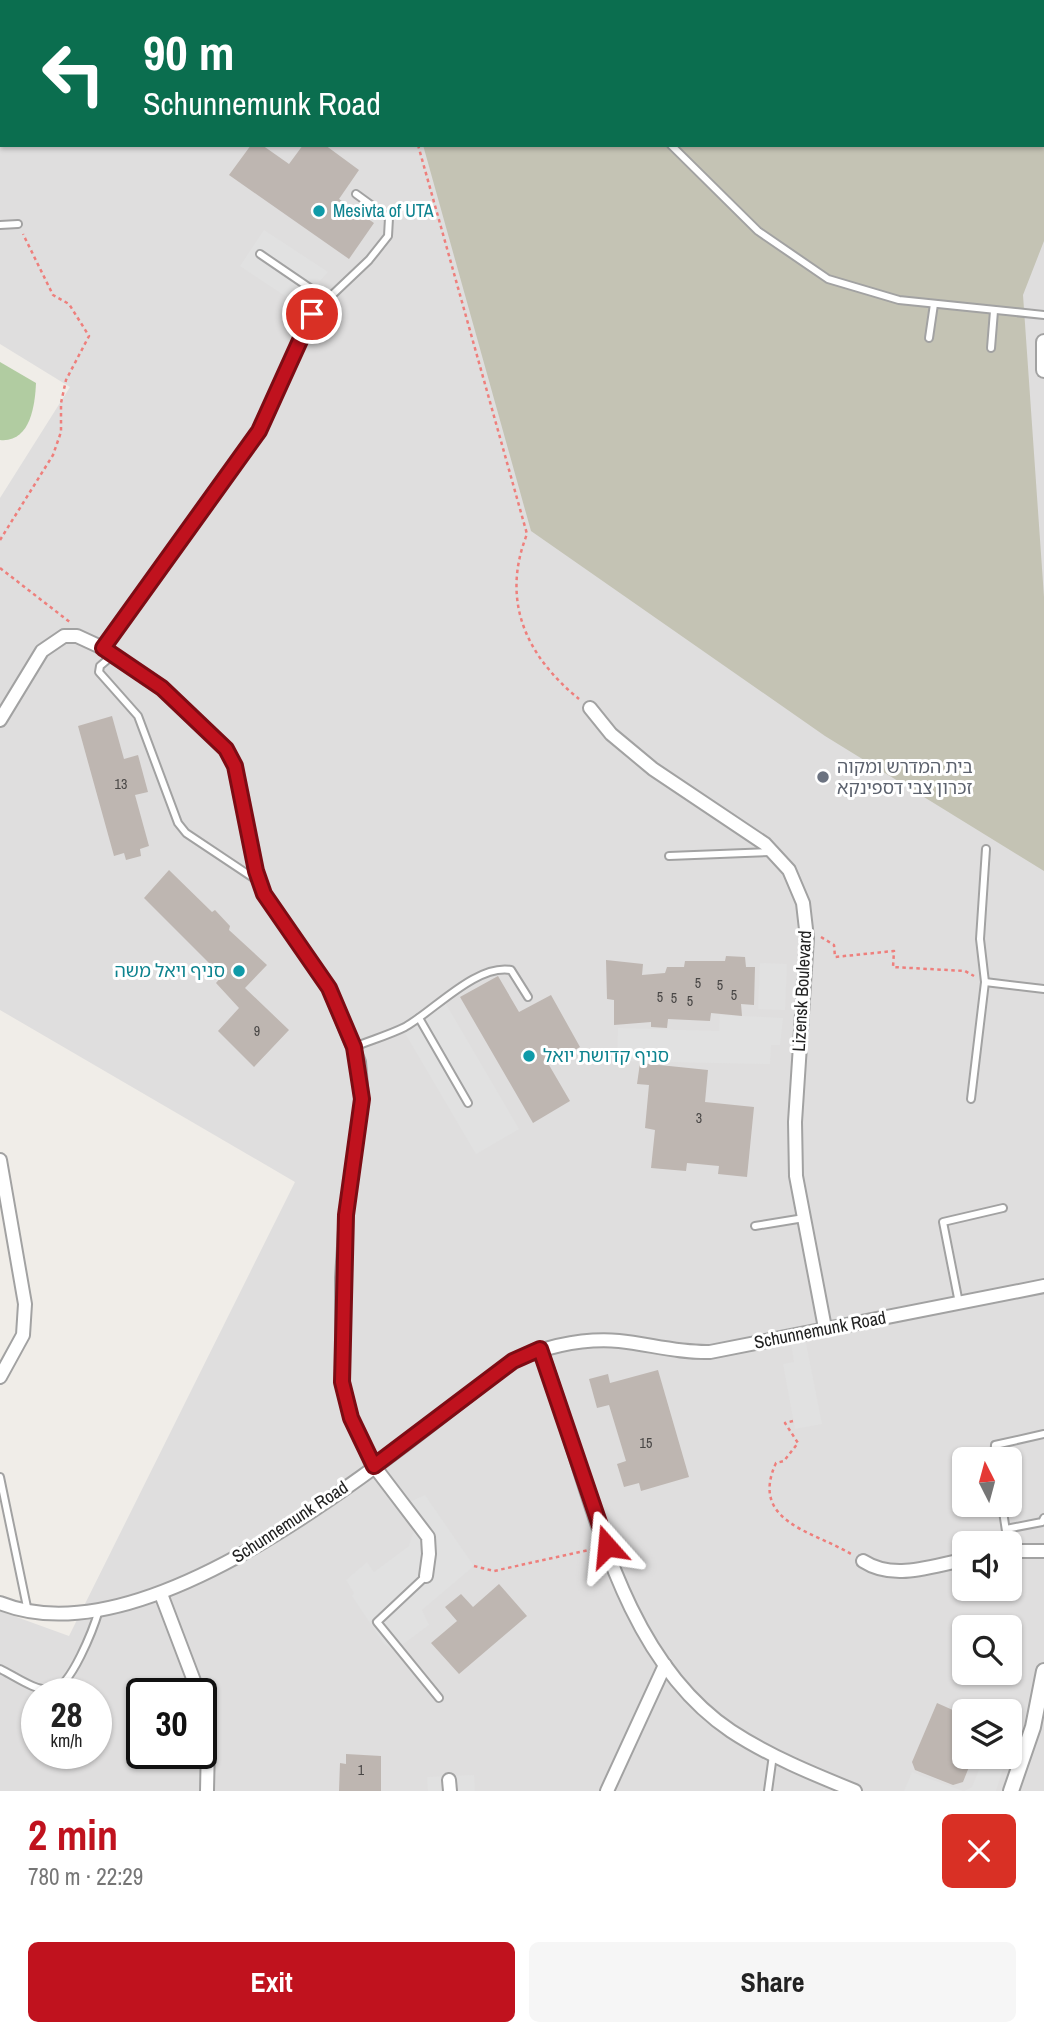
<!DOCTYPE html>
<meta charset="utf-8">
<style>
:root{--surface:#fff;--page:#f6f6f6;--text:#222;--muted:#767676;--accent:#c0121e}
body{margin:0;font-family:"Archivo Narrow","Noto Sans Hebrew",sans-serif;background:var(--page);color:var(--text);height:100vh;display:flex;flex-direction:column;font-size:26px;white-space:nowrap}
*{box-sizing:border-box;margin:0}
p{font-size:23px;color:var(--muted)}
.icon{flex:none;width:38px;height:38px;fill:none;stroke:currentColor;stroke-width:2;stroke-linecap:round;stroke-linejoin:round}
.map{position:relative;height:1791px;overflow:hidden}
.details{display:flex;flex-direction:column;background:var(--surface);flex:1}
.details>*{flex:none}
.top-card{position:absolute;left:0px;top:0px;width:1045px;height:147px;box-shadow:0 2px 5px #0004;background:#0b6e4f;color:#fff;overflow:hidden}
.needle{width:46px;rotate:354deg}
.fabs{position:absolute;left:952px;top:1447px;display:grid;gap:14px}
.fabs a{display:grid;place-items:center;width:70px;height:70px;border-radius:10px;background:var(--surface);box-shadow:0 2px 5px #0004;font-size:35px}
.speed{position:absolute;left:21px;top:1678px;display:flex;gap:14px;font-size:35px;font-weight:700;text-align:center}
.speed>*{display:grid;place-content:center;width:91px;height:91px;border-radius:50%;background:var(--surface);box-shadow:0 2px 5px #0004;line-height:1}
.speed small{font-size:18px;font-weight:400}
.speed .limit{border:4px solid #111;border-radius:10px;background:#fff;color:#111}
.pin{position:absolute;display:grid;place-items:center;width:60px;height:60px;color:#fff;margin:-30px;border:4px solid #fff;border-radius:50%;box-shadow:0 2px 7px #0007}
.me{position:absolute;width:77px;margin:-38px;rotate:342deg;stroke-linejoin:round;filter:drop-shadow(0 0 5px #0008)}
.turn{display:flex;align-items:center;gap:24px;height:147px;padding:0 28px;font-size:32px}
.turn .icon{width:91px;height:91px;stroke-width:2.5}
.turn b{display:block;font-size:49px;line-height:60px}
.round{display:grid;place-items:center;flex:none;width:74px;height:74px;border-radius:10px;background:var(--page)}
.headline{display:flex;align-items:center;justify-content:space-between;height:119px;padding:0 28px}
h1{font-size:42px;font-weight:700;line-height:52px;color:var(--accent)}
.cta{display:flex;gap:14px;margin-top:auto;padding:14px 28px}
.cta a{flex:1;height:80px;border-radius:10px;background:var(--accent);color:#fff;font-size:28px;font-weight:700;line-height:80px;text-align:center}
.cta a+a{background:var(--page);color:var(--text)}
.map>svg:first-child{display:block}
</style>
<div class="map">
<svg width="1044" height="1791" viewBox="0 0 1044 1791">
<rect width="100%" height="100%" fill="#f0ede8"/>
<path fill="#dfdede" fill-rule="evenodd" d="M0,0H1044V1791H0V1611L69,1636L295,1182L0,1010V498L70,387L0,344ZM2,2H1043V145H2ZM964,1460H1010V1505H964ZM964,1544H1010V1589H964ZM964,1628H1010V1673H964ZM37,1694H96V1754H37ZM142,1694H201V1754H142ZM964,1712H1010V1757H964Z"/>
<g fill="#c4c3b4">
<polygon points="383,0 780,0 781,2 383,2"/>
<polygon points="1044,126 1044,241 1023,295 1044,597 1044,871 825,736 531,531 423,145 1043,145"/>
</g>
<path fill="#b1cca1" d="M0,362L36,383C35,406 30,443 0,440Z"/>
<g fill="#e1e1e1">
<polygon points="264,230 328,272 319,282 333,291 312,314 240,266"/>
<polygon points="760,963 787,964 785,1010 758,1009"/>
<polygon points="443,999 519,1129 476,1154 402,1028"/>
<polygon points="720,1015 783,1018 780,1045 771,1045 770,1064 617,1061 618,1028 719,1031"/>
<polygon points="804,1333 822,1424 795,1429 783,1364 794,1362 790,1336"/>
<polygon points="425,1495 474,1566 422,1610 429,1625 394,1651 384,1644 352,1596 354,1593 346,1580 367,1562 374,1572 409,1546 414,1530 396,1508"/>
<polygon points="984,1757 1007,1757 996,1791 964,1791 972,1787"/>
<polygon points="912,1772 919,1775 963,1791 904,1791"/>
<polygon points="474,1775 475,1791 428,1791 427,1777"/>
</g>
<g fill="#beb6b1">
<polygon points="251,145 262,145 289,164 303,145 325,145 359,170 339,199 374,223 349,259 229,175"/>
<polygon points="112,716 124,759 138,755 148,792 135,795 149,846 140,849 141,856 126,860 124,853 114,856 78,726"/>
<polygon points="169,870 212,912 215,910 230,926 229,930 267,965 245,988 289,1030 254,1067 218,1031 239,1008 216,983 222,976 144,898"/>
<polygon points="726,956 745,957 746,967 755,967 754,1005 741,1004 742,1016 711,1013 710,1021 668,1019 667,1028 651,1027 651,1022 614,1025 614,1000 607,999 606,960 643,964 642,975 665,973 667,967 684,967 685,961 725,961"/>
<polygon points="498,976 519,1012 551,995 580,1047 549,1065 570,1101 533,1123 460,997"/>
<polygon points="640,1063 708,1070 705,1102 754,1107 747,1177 718,1174 719,1166 687,1163 686,1171 651,1168 655,1130 645,1128 649,1085 637,1084"/>
<polygon points="658,1370 689,1477 641,1491 639,1483 624,1487 617,1464 626,1461 609,1405 597,1408 589,1379 608,1374 610,1383"/>
<polygon points="499,1584 527,1616 459,1674 431,1643 457,1621 445,1607 461,1594 473,1607"/>
<polygon points="937,1703 964,1715 964,1757 973,1757 963,1782 953,1785 915,1770 912,1762"/>
<polygon points="346,1754 381,1756 381,1791 339,1791 340,1763 346,1764"/>
</g>
<g fill="none" stroke-linecap="round" stroke-linejoin="round">
<defs>
<g id="service">
<polyline points="523,0 524,2"/>
<polyline points="671,145 758,231 828,279 899,300 1044,315"/>
<polyline points="0,225 18,224"/>
<polyline points="260,254 326,299"/>
<polyline points="929,338 934,304"/>
<polyline points="991,348 994,311"/>
<polyline points="103,648 259,431 312,314 369,260 388,236 389,218 356,194"/>
<polyline points="113,655 100,666 99,672 138,716 178,823 186,833 258,881"/>
<polyline points="669,856 770,852"/>
<polyline points="985,982 1044,989"/>
<polyline points="419,1018 468,1103"/>
<path d="M354,1047C371,1040 389,1035 405,1027C435,1010 476,964 511,970L528,997"/>
<polyline points="971,1099 985,982 980,939 986,849"/>
<polyline points="755,1226 804,1218"/>
<polyline points="959,1303 943,1222 1003,1208"/>
<polyline points="994,1460 995,1445 1044,1434"/>
<polyline points="0,1477 27,1607"/>
<polyline points="1002,1505 1008,1544"/>
<polyline points="1006,1529 1042,1522 1044,1518"/>
<polyline points="426,1576 377,1622 439,1698"/>
<path d="M0,1669C15,1676 34,1691 52,1690C71,1688 94,1627 99,1610"/>
<polyline points="768,1791 773,1755"/>
</g>
<g id="minor">
<polyline points="829,0 830,2"/>
<polyline points="1043,64 1044,58"/>
<polyline points="1043,99 1044,99"/>
<polyline points="590,708 611,734 653,769 765,844 789,870 803,903 807,938 795,1122 796,1176 825,1328"/>
<polyline points="0,720 42,651 64,636 77,636 103,648 162,688 226,749 235,766 256,871 264,894 329,988 359,1062 362,1099 346,1215 342,1278 342,1382 351,1418 374,1466 428,1537 429,1554 426,1576"/>
<polyline points="0,1160 25,1304 23,1335 0,1377"/>
<path d="M540,1349C589,1475 612,1651 731,1731C769,1756 813,1774 855,1791"/>
<polyline points="1010,1551 1044,1551"/>
<path d="M863,1561C894,1581 930,1566 964,1560"/>
<polyline points="161,1594 199,1694"/>
<path d="M0,1603C152,1664 398,1448 513,1361C545,1347 583,1338 619,1341C649,1344 678,1353 710,1352L1044,1286"/>
<polyline points="201,1699 208,1743 207,1791"/>
<polyline points="449,1780 450,1791"/>
<polyline points="607,1791 665,1665"/>
</g>
<g id="tertiary">
<polyline points="1044,342 1044,370"/>
<polyline points="1011,1791 1033,1727 1044,1671"/>
</g>
</defs>
<use href="#service" stroke="#a2a2a2" stroke-width="10"/>
<use href="#minor" stroke="#a2a2a2" stroke-width="16"/>
<use href="#tertiary" stroke="#a2a2a2" stroke-width="18"/>
<g stroke="#ee7f7c" stroke-width="2.5" stroke-dasharray="3.5 3.5" stroke-linecap="butt">
<polyline points="377,0 378,2"/>
<path d="M418,145L527,534C501,600 525,655 579,699"/>
<polyline points="0,540 53,455 61,432 61,403 66,380 89,336 69,304 53,295 23,234"/>
<polyline points="0,568 71,623"/>
<polyline points="821,937 834,945 835,957 894,951 893,967 965,971 974,976"/>
<path d="M793,1421L785,1423L798,1443L784,1461L776,1463C749,1522 813,1531 851,1554"/>
<polyline points="474,1566 494,1571 593,1549"/>
</g>
<use href="#service" stroke="#fff" stroke-width="6"/>
<use href="#minor" stroke="#fff" stroke-width="12"/>
<use href="#tertiary" stroke="#fff" stroke-width="14"/>
</g>
<g fill="none" stroke-linecap="round" stroke-linejoin="round">
<defs>
<polyline id="route" points="312,314 259,431 103,648 162,688 226,749 235,766 256,871 264,894 329,988 354,1047 362,1099 346,1215 342,1382 351,1418 374,1466 513,1361 540,1349 607,1546"/>
</defs>
<use href="#route" stroke="#7d0c14" stroke-width="18"/>
<use href="#route" stroke="#c0121e" stroke-width="12"/>
</g>
<g fill="#0f9aa8" stroke="#fff" stroke-width="2.5">
<circle cx="319" cy="211" r="7"/>
<circle cx="239" cy="971" r="7"/>
<circle cx="529" cy="1056" r="7"/>
</g>
<circle fill="#6b7280" stroke="#fff" stroke-width="2.5" cx="823" cy="777" r="7"/>
<g text-anchor="middle" stroke-width="6" stroke-linejoin="round" paint-order="stroke">
<g font-size="14" fill="#484645">
<text x="121" y="789">13</text>
<text x="698" y="988">5</text>
<text x="720" y="990">5</text>
<text x="734" y="1000">5</text>
<text x="660" y="1002">5</text>
<text x="674" y="1003">5</text>
<text x="690" y="1006">5</text>
<text x="257" y="1036">9</text>
<text x="699" y="1123">3</text>
<text x="646" y="1448">15</text>
<text x="361" y="1775">1</text>
</g>
<g font-size="18" fill="#0d838f" stroke="#fff" text-anchor="start">
<text x="333" y="217">Mesivta of UTA</text>
<text x="225" y="977" text-anchor="end">סניף ויאל משה</text>
<text x="543" y="1062">סניף קדושת יואל</text>
</g>
<g font-size="18" fill="#5b616d" stroke="#fff" text-anchor="start">
<text x="837" y="773">בית המדרש ומקוה<tspan x="837" dy="21">זכרון צבי דספינקא</tspan></text>
</g>
<g font-size="18" fill="#212121" stroke="#fff">
<text transform="translate(802 991) rotate(-87)" y="6">Lizensk Boulevard</text>
<text transform="translate(820 1330) rotate(-11)" y="6">Schunnemunk Road</text>
<text transform="translate(290 1522) rotate(-33)" y="6">Schunnemunk Road</text>
</g>
</g>
</svg>
<div class="fabs">
<a><svg class="needle" viewBox="-14 -14 28 28"><path d="M0-13l5 13h-10z" fill="#e53935"/><path d="M0 13l5-13h-10z" fill="#767676"/></svg></a>
<a><svg class="icon" aria-label="sound" viewBox="0 0 24 24"><path d="M4 9h4l5-4v14l-5-4H4zM17 9q2 3 0 6"/></svg></a>
<a><svg class="icon" aria-label="search" viewBox="0 0 24 24"><circle cx="10" cy="10" r="6"/><path d="M15 15l6 6"/></svg></a>
<a><svg class="icon" aria-label="layers" viewBox="0 0 24 24"><path d="M12 4l9 5-9 5-9-5zM3 14l9 5 9-5"/></svg></a>
</div>
<div class="speed"><div>28<small>km/h</small></div><div class="limit">30</div></div>
<div class="pin" style="left:312px;top:314px;background:#d93025"><svg class="icon" aria-label="arrive" viewBox="0 0 24 24"><path d="M6 21V4h12l-3 4 3 4H6"/></svg></div>
<svg class="me" style="left:607px;top:1546px" viewBox="-20 -20 40 40"><path d="M0-17L14 15 0 8-14 15z" fill="#c0121e" stroke="#fff" stroke-width="4"/></svg>
<div class="top-card">
<div class="turn"><svg class="icon" aria-label="left" viewBox="0 0 24 24"><path d="M17 20v-9H6M10 6l-5 5 5 5"/></svg><div><b>90 m</b>Schunnemunk Road</div></div>
</div>
</div>
<section class="details">
<div class="headline"><div><h1>2 min</h1><p>780 m · 22:29</p></div><a class="round" style="background:#d93025;color:#fff"><svg class="icon" aria-label="close" viewBox="0 0 24 24"><path d="M6 6l12 12M18 6L6 18"/></svg></a></div>
<div class="cta"><a>Exit</a><a>Share</a></div>
</section>
